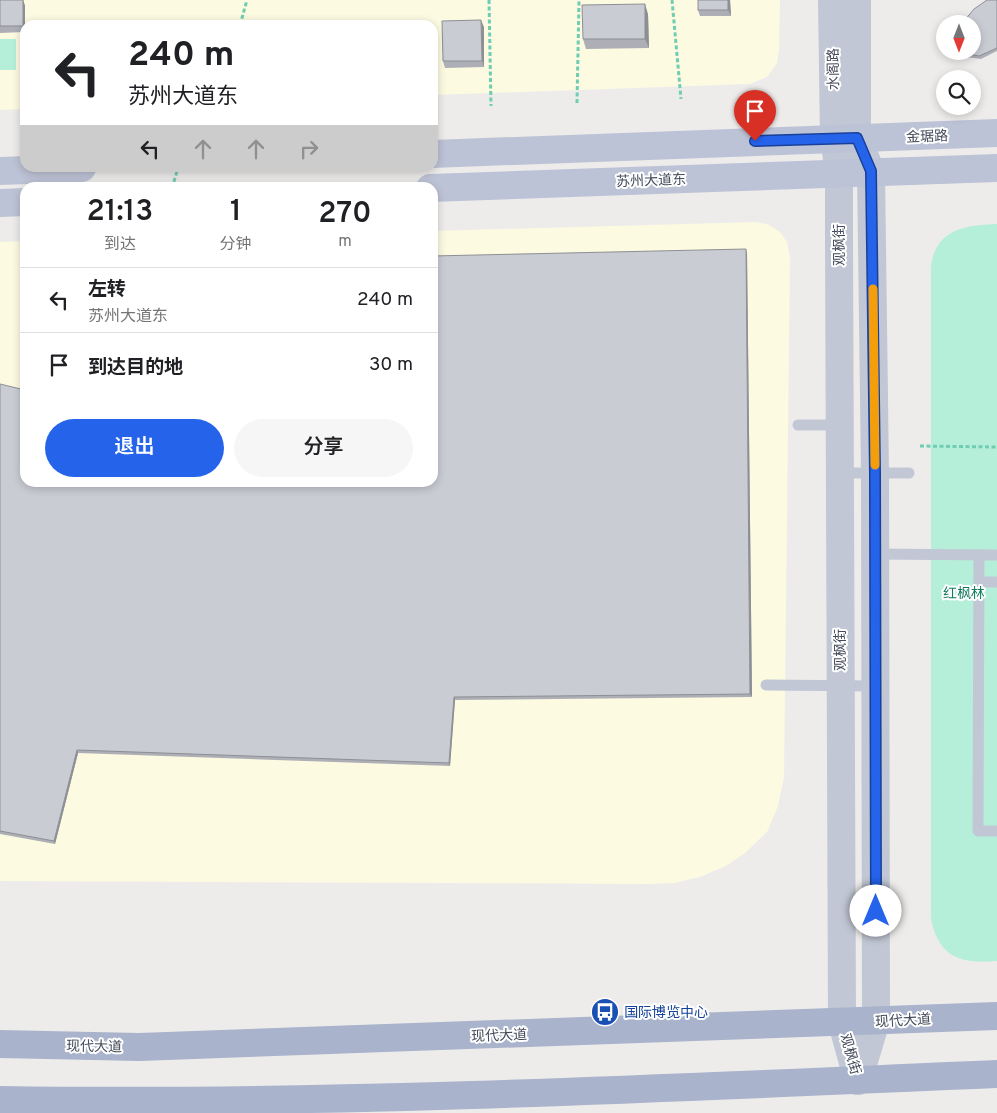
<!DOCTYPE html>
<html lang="zh">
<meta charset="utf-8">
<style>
:root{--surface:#fff;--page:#f6f6f6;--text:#202124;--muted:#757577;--line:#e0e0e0;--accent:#2563eb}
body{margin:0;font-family:Overpass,"Noto Sans SC",sans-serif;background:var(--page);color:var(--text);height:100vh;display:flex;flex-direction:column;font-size:19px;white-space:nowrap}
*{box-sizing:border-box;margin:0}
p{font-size:16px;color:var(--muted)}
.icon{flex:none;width:28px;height:28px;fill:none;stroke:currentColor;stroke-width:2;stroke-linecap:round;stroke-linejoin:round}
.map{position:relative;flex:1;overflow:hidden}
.details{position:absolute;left:20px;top:182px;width:418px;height:305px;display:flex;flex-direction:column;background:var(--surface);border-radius:15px;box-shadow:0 2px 8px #0003}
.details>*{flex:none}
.top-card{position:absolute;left:20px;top:20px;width:418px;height:152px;border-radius:15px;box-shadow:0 2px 8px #0003;background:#fff;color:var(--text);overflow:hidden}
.needle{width:32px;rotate:180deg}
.buttons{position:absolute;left:936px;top:15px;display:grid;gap:10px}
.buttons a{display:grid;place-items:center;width:45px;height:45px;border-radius:50%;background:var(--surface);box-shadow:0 2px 8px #0003;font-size:25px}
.pin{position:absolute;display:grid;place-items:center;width:42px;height:42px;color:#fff;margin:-51px -21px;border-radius:50% 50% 50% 0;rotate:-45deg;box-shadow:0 0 5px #0007}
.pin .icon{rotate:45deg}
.me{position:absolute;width:55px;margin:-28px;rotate:0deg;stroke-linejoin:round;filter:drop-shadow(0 0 4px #0008)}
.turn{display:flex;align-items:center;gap:18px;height:105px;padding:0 25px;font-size:22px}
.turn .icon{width:65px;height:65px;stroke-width:2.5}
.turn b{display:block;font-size:35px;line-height:42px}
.lanes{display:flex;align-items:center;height:48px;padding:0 25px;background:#0003;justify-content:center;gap:25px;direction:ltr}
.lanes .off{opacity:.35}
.eta{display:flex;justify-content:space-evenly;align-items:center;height:85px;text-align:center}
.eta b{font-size:30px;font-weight:600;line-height:35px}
.action{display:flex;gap:10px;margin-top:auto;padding:10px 25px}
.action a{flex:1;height:58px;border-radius:30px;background:var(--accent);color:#fff;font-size:20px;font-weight:600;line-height:58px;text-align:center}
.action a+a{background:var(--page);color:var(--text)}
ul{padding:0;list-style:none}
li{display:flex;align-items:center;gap:15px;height:65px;padding:0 25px;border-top:1px solid var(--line)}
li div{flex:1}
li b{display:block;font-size:19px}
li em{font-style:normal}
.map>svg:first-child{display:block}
</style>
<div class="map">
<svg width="997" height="1113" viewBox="0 0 997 1113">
<rect width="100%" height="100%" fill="#eeeceb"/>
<g fill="#fcfae1">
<polygon points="0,0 780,0 779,50 777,63 767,77 750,84 433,95 432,25 25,25 25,109 0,110"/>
<polygon points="756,222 767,224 780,232 787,242 790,257 784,777 778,806 767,832 745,853 726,866 700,877 674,883 649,884 0,881 0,242 25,241 25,482 432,482 433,231"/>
</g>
<g fill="#b6efd9">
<rect x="0" y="39" width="16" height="31"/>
<path d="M997,224V961C961,964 939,958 931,919V267C935,229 965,225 997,224Z"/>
</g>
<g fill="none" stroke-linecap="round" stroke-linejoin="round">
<g stroke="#6ecdb3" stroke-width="3" stroke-dasharray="4 2.5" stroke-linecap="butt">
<polyline points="489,0 491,106"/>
<polyline points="672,0 681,99"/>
<polyline points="240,25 247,0"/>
<polyline points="577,103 579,0"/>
<polyline points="172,188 178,168"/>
<polyline points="920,446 997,447"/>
</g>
<g stroke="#c1c7d4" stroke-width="11">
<polyline points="798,425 840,425"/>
<polyline points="841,473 909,473"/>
<polyline points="875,554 997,555"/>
<polyline points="979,555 978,831 997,831"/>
<polyline points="979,582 997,582"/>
<polyline points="766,685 875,686"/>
</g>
<g stroke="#c1c7d4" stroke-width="28">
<polyline points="832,0 834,138 839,173 839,236 842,1023 858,1081"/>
<polyline points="857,0 857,138 871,171 875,473 876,1021 858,1081"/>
</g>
<g stroke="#bdc3d6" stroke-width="28">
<polyline points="432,154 997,133"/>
<polyline points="0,171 82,168"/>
<polyline points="430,188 997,168"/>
<polyline points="0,203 25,202"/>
</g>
<g stroke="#a9b3cc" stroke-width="28">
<polyline points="0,1044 139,1047 997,1016"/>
<path d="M0,1100C333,1105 665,1088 997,1074"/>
</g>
</g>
<g fill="#aeafb6">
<polygon points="0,0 23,0 25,6 25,32 0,33"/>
<polygon points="698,0 730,0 731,16 700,16 698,10"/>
<polygon points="997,0 997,51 981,59 965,57 961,51 972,51"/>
<polygon points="648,14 649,48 586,49 583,39"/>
<polygon points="484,27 484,67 445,68 443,61"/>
<polygon points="747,253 752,697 455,700 450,766 78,753 55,844 0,834 0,384 25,482"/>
</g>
<g fill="#8d8f94">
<polygon points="23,0 25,6 25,32 23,26"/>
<polygon points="728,0 730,0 731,16 728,10"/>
<polygon points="645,4 648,14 649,48 645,39"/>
<polygon points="481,20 484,27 484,67 482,61"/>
<polygon points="746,249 747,253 752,697 750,694"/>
<polygon points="454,697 455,700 450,766 449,763"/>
<polygon points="77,750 78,753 55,844 54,841"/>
</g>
<g fill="#caccd4" stroke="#8d8f94">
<rect x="0" y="0" width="23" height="26"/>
<rect x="698" y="0" width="30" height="10"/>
<polygon points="987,0 997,0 997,48 979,56 963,53 962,51 972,51 972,24 962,24 964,21 974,9"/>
<polygon points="645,4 645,39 583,39 582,5"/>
<polygon points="481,20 482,61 443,61 442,21"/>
<polygon points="746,249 750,694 454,697 449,763 77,750 54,841 0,831 0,384 25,390 25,482 432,482 432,256"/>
</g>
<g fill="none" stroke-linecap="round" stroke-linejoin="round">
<defs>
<polyline id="route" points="755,141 857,138 871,171 875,473 876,911"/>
</defs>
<use href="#route" stroke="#184099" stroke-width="12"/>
<use href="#route" stroke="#2563eb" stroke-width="9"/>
<polyline stroke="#f59e0b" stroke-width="9" points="873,289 875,465"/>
</g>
<defs>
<symbol id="bus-disc" viewBox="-11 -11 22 22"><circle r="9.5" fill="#1a4fb4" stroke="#fff"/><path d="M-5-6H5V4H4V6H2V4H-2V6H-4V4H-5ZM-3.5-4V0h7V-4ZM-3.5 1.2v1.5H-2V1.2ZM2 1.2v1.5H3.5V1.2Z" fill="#fff"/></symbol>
</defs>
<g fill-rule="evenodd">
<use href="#bus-disc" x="589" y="996" width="32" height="32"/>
</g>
<g text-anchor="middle" stroke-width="4" stroke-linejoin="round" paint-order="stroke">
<g font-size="14" fill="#434a59" stroke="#fff">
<text transform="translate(833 69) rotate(-91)" y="5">水阁路</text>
<text transform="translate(927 136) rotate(-2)" y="5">金琚路</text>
<text transform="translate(651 180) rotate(-2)" y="5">苏州大道东</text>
<text transform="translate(839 245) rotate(-90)" y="5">观枫街</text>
<text transform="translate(840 650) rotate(-90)" y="5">观枫街</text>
<text transform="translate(903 1020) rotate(-3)" y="5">现代大道</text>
<text transform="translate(499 1035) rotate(-2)" y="5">现代大道</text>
<text transform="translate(94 1046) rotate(1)" y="5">现代大道</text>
<text transform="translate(851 1054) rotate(74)" y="5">观枫街</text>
</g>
<g font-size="14" fill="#137b5e" stroke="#fff">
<text x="964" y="598">红枫林</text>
</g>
<g font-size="14" fill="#164399" stroke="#fff" text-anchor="start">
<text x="624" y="1017">国际博览中心</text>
</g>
</g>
</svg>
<div class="buttons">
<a><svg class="needle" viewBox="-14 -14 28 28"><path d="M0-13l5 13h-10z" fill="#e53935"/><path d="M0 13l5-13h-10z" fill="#757577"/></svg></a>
<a><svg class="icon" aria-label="search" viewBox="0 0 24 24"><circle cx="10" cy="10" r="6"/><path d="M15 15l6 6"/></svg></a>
</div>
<div class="pin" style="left:755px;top:141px;background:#d93025"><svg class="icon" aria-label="arrive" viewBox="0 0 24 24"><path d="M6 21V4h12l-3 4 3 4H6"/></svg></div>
<svg class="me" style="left:876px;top:911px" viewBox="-20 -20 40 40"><circle r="19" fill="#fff"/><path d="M0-13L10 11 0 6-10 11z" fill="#2563eb"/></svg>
<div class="top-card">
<div class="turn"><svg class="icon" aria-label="left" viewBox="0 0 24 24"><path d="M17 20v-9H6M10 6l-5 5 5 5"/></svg><div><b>240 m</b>苏州大道东</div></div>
<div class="lanes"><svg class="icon" aria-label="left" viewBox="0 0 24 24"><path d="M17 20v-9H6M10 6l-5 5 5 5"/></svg><svg class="icon off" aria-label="ahead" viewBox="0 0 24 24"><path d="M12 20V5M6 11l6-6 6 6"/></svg><svg class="icon off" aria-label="ahead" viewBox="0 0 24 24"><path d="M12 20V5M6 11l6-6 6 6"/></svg><svg class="icon off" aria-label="right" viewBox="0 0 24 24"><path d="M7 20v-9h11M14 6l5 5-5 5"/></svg></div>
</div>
<section class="details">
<div class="eta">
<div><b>21:13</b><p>到达</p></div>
<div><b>1</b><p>分钟</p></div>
<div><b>270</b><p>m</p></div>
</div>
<ul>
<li><svg class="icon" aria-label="left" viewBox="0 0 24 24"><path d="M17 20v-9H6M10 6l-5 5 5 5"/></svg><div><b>左转</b><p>苏州大道东</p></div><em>240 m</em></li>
<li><svg class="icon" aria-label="arrive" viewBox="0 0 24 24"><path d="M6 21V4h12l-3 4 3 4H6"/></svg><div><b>到达目的地</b></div><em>30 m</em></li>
</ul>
<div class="action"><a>退出</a><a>分享</a></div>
</section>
</div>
